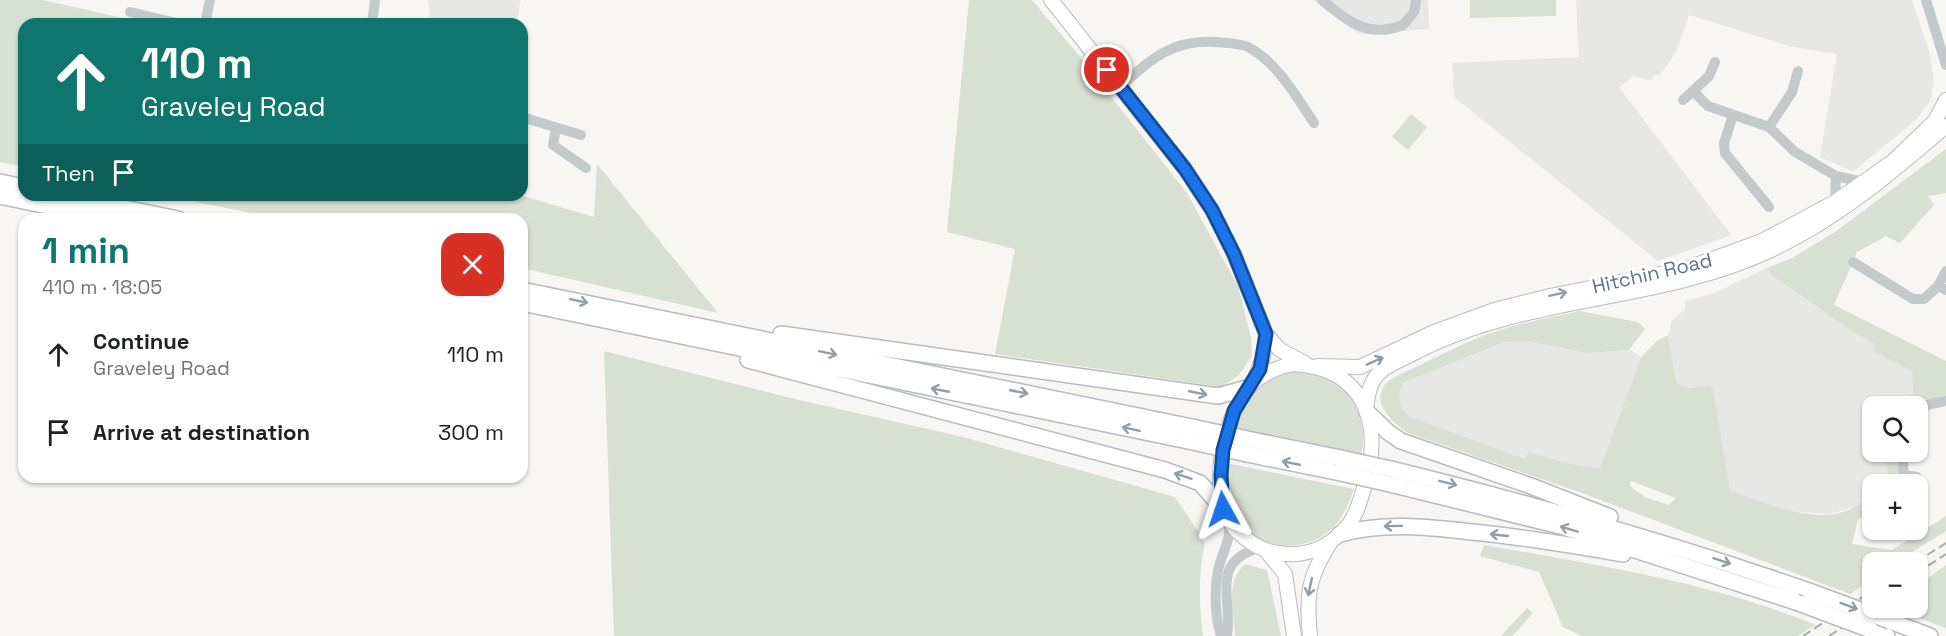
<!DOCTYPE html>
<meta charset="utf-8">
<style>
:root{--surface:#fff;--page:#f6f6f6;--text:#202124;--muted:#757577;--accent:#0f766e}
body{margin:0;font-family:"Space Grotesk",sans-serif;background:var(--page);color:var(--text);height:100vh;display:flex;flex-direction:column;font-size:22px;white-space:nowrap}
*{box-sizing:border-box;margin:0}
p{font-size:20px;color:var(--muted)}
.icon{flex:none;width:33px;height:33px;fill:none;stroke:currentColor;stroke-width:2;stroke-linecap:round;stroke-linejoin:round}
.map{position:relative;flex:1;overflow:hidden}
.sheet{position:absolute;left:18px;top:213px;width:510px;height:270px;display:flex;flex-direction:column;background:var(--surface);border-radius:18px;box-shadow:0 2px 4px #0004}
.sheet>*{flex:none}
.top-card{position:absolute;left:18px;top:18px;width:510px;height:183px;border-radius:18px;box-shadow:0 2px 4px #0004;background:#0f766e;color:#fff;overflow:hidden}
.controls{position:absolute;left:1862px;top:396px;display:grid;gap:12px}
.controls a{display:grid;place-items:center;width:66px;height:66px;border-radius:12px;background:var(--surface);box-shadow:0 2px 4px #0004;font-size:30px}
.pin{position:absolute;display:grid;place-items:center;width:51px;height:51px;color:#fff;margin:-26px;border:3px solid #fff;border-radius:50%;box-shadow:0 2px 6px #0007}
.me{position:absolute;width:66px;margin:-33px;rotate:355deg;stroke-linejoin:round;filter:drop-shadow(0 0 4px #0008)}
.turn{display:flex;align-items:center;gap:21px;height:126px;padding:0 24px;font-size:27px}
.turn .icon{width:78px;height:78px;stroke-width:2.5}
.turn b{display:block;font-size:42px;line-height:51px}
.then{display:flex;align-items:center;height:57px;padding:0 24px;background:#0003;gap:12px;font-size:22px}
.round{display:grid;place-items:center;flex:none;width:63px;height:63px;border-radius:18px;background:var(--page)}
.head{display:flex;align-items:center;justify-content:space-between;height:102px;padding:0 24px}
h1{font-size:36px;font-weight:600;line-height:45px;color:var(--accent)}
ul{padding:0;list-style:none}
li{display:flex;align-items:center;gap:18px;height:78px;padding:0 24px}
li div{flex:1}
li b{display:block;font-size:22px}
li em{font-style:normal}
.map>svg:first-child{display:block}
</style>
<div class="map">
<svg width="1946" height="636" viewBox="0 0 1946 636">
<rect width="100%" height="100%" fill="#f7f6f3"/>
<g fill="#e7e8e6">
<polygon points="428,0 521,0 516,24 430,24"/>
<polygon points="1313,0 1428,0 1429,29 1359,34"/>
<polygon points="1576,0 1912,0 1929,51 1934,79 1931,99 1917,119 1853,172 1820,157 1837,54 1793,47 1689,15 1676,52 1660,75 1654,75 1652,81 1634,76 1619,87 1731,235 1658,261 1454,97 1452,63 1579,57"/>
<polygon points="1769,267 1770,274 1853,332 1877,345 1874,352 1912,371 1913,393 1894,406 1872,406 1872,452 1884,452 1889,479 1882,484 1872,484 1872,493 1853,508 1828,514 1785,511 1730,491 1724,468 1692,388 1680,386 1676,381 1668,335 1672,321 1685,309 1685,301 1714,293"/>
<polygon points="1527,341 1587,353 1629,350 1641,357 1600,468 1579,466 1529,453 1525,459 1408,416 1400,405 1398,394 1403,383 1506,342"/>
</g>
<g fill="#d8dfd3" fill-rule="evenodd">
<polygon points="0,0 43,0 149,24 24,24 24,167 0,162"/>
<polygon points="969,0 1032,0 1072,47 1187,193 1238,286 1251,337 1252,356 1239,375 1222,387 995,354 1015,249 947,232"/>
<polygon points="1470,0 1556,0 1556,16 1470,18"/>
<polygon points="1411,114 1427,127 1408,150 1392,137"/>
<polygon points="1946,149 1946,193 1928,196 1934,205 1900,243 1886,236 1857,252 1834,305 1946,361 1946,396 1905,406 1894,406 1913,393 1912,371 1874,352 1876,345 1853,332 1770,274 1769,267 1792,258 1835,232"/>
<polygon points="597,164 718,313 522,268 522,219 280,219 162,195 520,195 594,217"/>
<path d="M1580,311L1638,322L1645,329L1629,350L1587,353L1527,341L1505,342L1403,383C1397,397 1398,404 1408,416L1525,459L1528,452L1579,466L1600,468L1641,357L1658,340L1668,335L1676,381C1684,392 1697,387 1709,385L1713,389L1730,491C1765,502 1817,527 1853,508C1860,504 1866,497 1872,493V507L1858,520L1852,544L1892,550L1946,516V531L1896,562H1872V579L1850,594L1582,493L1408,433C1395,424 1371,405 1384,386C1391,377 1406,372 1416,367C1447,352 1479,335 1513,326C1535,320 1557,316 1580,311ZM1630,481H1631L1676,498L1669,505L1645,497L1631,487Z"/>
<path d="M604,351L799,400L963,437L1175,497L1205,542C1198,574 1199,604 1203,636H614Z"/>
<path d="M1299,371C1346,373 1370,413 1361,457L1233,430C1245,398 1263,374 1299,371Z"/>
<path d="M1884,452H1895C1901,465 1901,470 1897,484H1882L1889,479Z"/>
<path d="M1226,463L1354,489C1348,505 1342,521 1328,532C1296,558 1241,546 1228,504C1224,492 1227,475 1226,463Z"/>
<path d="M1484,545C1595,565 1711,582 1816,625L1798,636H1582L1563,627L1539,572L1480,556Z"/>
<path d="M1245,564L1267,570L1281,636H1235C1234,613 1225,581 1245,564Z"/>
<polygon points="1946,565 1946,628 1891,608 1917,608 1917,586"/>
<polygon points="1527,608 1533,613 1512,636 1501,636"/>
</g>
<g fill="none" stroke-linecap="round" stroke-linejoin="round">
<defs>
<g id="major">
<polyline points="1051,0 1185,169 1212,210 1234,254 1266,334 1280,350 1305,363"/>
<path d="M1292,364C1366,367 1384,425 1364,488C1360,500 1357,515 1348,525C1319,562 1270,564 1237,531C1206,501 1222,417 1249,387C1260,374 1276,368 1292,364Z"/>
<polyline points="1318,366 1360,367 1434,332 1494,310 1550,296 1685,269 1762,241 1835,202 1892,162 1935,121 1946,100"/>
<polyline points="1254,381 1263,357 1266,334"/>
<path d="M1366,408C1368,396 1369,385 1377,375C1386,364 1404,359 1416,352C1526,295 1657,303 1769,251C1836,220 1890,174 1946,126"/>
<polyline points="1267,552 1285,574 1294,636"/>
<path d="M1310,636C1306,595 1308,578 1330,543"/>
</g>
<g id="highway">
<polyline points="0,182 24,187"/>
<polyline points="61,195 178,219"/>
<polyline points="0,196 110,219"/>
<polyline points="522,290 1192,427"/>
<polyline points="522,303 1188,441"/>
<polyline points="781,334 1218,396 1247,388"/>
<polyline points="748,360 1165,470 1200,483 1223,509"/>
<polyline points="1367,412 1388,432 1401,441 1531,486 1610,517"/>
<polyline points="1252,440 1336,457"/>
<polyline points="1247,454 1336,472"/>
<path d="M1391,469C1533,504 1671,543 1809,591"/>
<polyline points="1390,484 1564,527 1796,602"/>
<path d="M1340,534C1385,522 1427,527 1472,532C1523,537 1572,545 1623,554"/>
<polyline points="1890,621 1930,636"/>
<polyline points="1871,630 1887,636"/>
</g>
</defs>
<use href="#major" stroke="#b7bcbf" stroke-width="16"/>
<use href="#highway" stroke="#b6bbbd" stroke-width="18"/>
<g stroke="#c4c9cc" stroke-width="10">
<path d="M1322,0C1348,21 1368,39 1403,25L1414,12L1416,0"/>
<polyline points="1926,0 1946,65"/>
<polyline points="130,12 181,24"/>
<polyline points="205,24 210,0"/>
<polyline points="372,24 375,0"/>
<path d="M1120,87C1151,59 1172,39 1216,42C1225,43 1239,43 1248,47C1277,62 1296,96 1314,123"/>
<polyline points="1693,91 1709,76 1715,62"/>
<polyline points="1683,100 1693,91 1708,106 1769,127 1795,152 1836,176 1863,182"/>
<polyline points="1733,115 1724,143 1725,153 1769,207"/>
<polyline points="522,117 581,135"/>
<polyline points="1769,127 1792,92 1798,71"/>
<polyline points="556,128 553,145 586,168"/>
<polyline points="1835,202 1836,176"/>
<polyline points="1853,262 1913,299 1924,299 1938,286"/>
<polyline points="1946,271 1938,286 1946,290"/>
<polyline points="1917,407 1946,401"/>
<polyline points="1904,475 1917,477"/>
<polyline points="1899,484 1904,475 1902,452"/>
<polyline points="1871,512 1872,511"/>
<path d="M1221,636C1215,617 1214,590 1218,571C1221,553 1232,540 1229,522"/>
<path d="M1227,636C1233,598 1209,562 1259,548"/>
</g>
<use href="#major" stroke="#fff" stroke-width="14"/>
<use href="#highway" stroke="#fff" stroke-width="15"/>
<g stroke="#a4acb1" stroke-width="2" stroke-dasharray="9 4.5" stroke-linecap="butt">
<polyline points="1916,562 1946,543"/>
<polyline points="1917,573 1946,554"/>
<polyline points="1803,636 1872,591"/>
<polyline points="1829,636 1873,608"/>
</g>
<defs>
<g id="highway-bridge">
<polyline points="1192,427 1252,440"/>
<polyline points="1188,441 1247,454"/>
<polyline points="1336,457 1391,469"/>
<polyline points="1336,472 1390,484"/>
<polyline points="1809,591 1890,621"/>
<polyline points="1796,602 1871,630"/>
</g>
</defs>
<use href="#highway-bridge" stroke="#b6bbbd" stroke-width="18" stroke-linecap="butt"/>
<use href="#highway-bridge" stroke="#fff" stroke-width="15"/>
</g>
<defs><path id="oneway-shaft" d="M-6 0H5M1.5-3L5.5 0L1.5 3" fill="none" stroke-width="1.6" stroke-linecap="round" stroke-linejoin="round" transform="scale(1.5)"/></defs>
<g stroke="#8f9fa7">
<use href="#oneway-shaft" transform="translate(1558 294) rotate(-12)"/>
<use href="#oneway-shaft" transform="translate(579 301) rotate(12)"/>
<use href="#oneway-shaft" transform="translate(828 353) rotate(12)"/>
<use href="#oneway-shaft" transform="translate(1375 361) rotate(-24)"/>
<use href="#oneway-shaft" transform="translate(940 390) rotate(-169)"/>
<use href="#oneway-shaft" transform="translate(1019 392) rotate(11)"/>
<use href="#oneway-shaft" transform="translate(1198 393) rotate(11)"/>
<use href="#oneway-shaft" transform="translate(1131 429) rotate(-168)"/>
<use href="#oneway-shaft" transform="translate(1291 463) rotate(-169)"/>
<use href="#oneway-shaft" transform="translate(1183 476) rotate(-162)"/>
<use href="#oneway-shaft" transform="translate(1448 483) rotate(14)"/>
<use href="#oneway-shaft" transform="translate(1393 526) rotate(179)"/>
<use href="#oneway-shaft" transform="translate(1569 529) rotate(-163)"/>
<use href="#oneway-shaft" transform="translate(1499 535) rotate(-174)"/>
<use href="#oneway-shaft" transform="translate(1722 561) rotate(19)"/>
<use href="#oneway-shaft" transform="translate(1310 587) rotate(102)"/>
<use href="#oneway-shaft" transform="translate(1849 606) rotate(20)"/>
</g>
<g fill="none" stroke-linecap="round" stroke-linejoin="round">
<defs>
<polyline id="route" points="1107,70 1185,169 1212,210 1234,254 1266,334 1260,369 1234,411 1223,450 1221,475 1223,509"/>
</defs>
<use href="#route" stroke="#114b97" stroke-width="15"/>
<use href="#route" stroke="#1a73e8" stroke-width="10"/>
</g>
<g text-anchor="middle" stroke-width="6" stroke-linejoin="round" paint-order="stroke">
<g font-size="20" fill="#5f7681" stroke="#fff">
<text transform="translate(1652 273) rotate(-13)" y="7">Hitchin Road</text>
</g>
</g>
</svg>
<div class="controls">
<a><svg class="icon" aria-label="search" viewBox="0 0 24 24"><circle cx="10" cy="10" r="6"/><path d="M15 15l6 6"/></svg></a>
<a>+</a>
<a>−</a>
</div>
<div class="pin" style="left:1107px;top:70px;background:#d93025"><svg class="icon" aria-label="arrive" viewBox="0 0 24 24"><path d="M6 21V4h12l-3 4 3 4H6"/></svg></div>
<svg class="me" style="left:1223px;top:509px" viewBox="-20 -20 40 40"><path d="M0-17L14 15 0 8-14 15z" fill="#1a73e8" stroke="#fff" stroke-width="4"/></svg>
<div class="top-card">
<div class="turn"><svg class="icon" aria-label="ahead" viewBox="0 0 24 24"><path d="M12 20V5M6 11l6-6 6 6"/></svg><div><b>110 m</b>Graveley Road</div></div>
<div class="then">Then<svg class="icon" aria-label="arrive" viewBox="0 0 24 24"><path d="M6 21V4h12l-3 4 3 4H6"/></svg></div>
</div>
<section class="sheet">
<div class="head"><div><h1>1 min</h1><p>410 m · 18:05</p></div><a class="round" style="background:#d93025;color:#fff"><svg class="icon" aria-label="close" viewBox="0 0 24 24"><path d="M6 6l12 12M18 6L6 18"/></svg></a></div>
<ul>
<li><svg class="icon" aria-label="ahead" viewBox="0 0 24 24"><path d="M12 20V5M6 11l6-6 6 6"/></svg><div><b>Continue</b><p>Graveley Road</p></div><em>110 m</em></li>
<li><svg class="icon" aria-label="arrive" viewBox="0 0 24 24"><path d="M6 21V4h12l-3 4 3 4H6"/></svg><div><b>Arrive at destination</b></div><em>300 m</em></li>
</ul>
</section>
</div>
